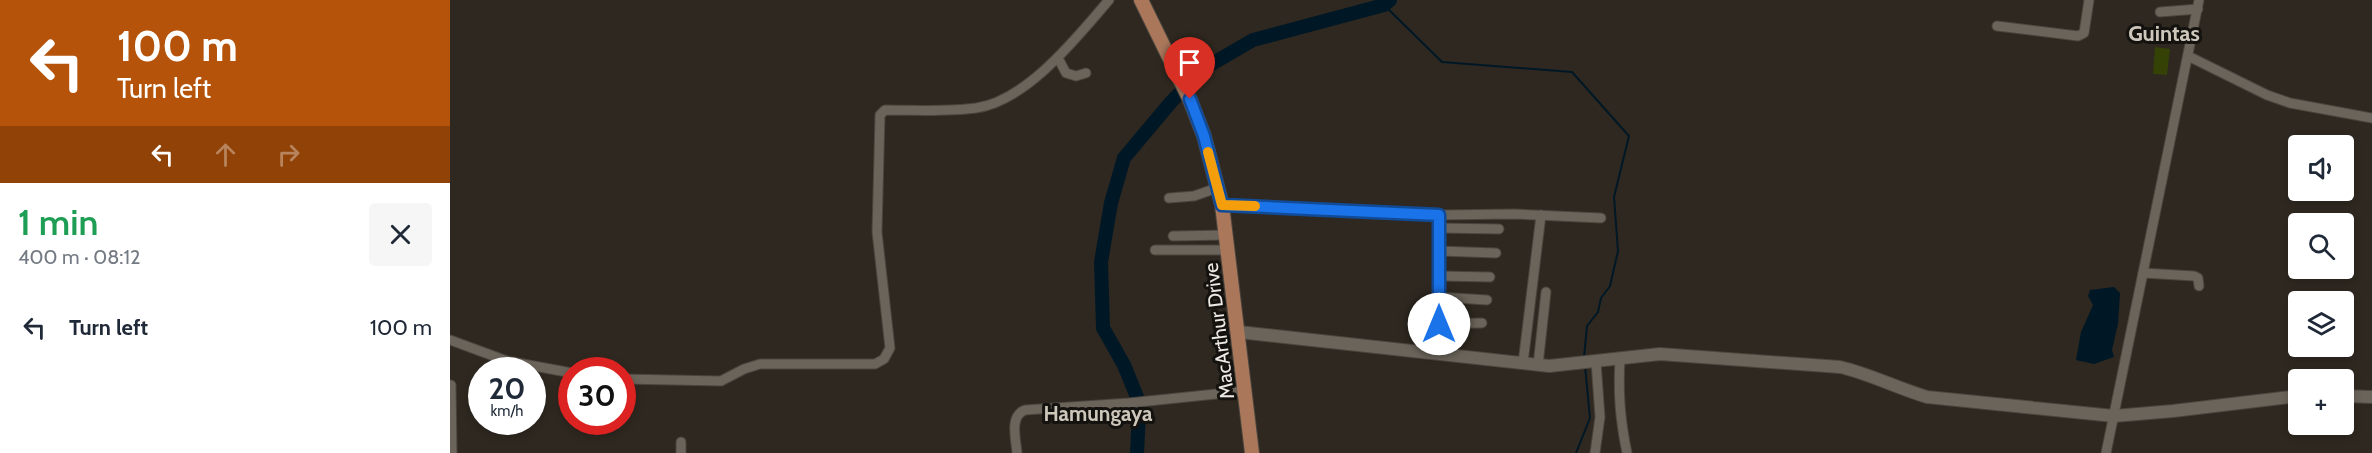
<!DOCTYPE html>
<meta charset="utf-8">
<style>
:root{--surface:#fff;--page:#f6f6f7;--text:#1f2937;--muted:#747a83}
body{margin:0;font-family:Cabin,sans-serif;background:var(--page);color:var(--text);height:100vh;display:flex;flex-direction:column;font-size:22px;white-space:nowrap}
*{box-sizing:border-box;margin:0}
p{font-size:20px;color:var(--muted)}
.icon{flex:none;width:33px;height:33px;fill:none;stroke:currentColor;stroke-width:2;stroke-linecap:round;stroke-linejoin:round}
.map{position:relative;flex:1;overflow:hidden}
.sheet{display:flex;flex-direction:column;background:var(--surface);width:450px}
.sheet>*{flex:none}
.top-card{background:#b45309;color:#fff;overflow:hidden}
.controls{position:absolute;left:1838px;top:135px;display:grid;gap:12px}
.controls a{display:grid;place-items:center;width:66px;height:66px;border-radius:6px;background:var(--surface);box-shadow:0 3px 9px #0003;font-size:30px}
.speed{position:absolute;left:18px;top:357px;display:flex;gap:12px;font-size:30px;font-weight:700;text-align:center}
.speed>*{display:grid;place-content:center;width:78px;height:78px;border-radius:50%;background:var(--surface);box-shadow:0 3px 9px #0003;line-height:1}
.speed small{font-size:15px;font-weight:400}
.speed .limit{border:9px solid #d22;background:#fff;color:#111}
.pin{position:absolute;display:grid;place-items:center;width:51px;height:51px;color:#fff;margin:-62px -26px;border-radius:50% 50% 50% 0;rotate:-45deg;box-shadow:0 0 6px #0007}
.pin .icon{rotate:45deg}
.me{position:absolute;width:66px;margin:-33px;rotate:0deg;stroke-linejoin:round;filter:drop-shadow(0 0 4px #0008)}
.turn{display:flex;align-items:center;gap:21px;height:126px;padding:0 18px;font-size:27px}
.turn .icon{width:78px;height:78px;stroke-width:2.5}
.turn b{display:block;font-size:42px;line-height:51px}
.lanes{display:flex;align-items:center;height:57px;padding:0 18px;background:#0003;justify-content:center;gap:30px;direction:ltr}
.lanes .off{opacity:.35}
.round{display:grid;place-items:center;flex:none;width:63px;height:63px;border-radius:6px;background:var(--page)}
.overview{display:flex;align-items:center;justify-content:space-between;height:102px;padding:0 18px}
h1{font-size:36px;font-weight:600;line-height:45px;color:#1e9e55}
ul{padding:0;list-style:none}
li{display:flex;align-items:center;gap:18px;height:84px;padding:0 18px}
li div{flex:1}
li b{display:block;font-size:22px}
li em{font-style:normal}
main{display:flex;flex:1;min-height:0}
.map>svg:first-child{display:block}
</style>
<main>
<section class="sheet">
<div class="top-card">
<div class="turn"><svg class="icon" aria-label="left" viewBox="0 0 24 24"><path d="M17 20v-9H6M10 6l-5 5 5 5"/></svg><div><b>100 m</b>Turn left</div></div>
<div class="lanes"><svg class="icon" aria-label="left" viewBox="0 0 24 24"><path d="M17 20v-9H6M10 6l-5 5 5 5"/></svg><svg class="icon off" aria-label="ahead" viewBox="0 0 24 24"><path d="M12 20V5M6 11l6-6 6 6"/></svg><svg class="icon off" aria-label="right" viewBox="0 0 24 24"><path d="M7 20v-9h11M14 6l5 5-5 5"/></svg></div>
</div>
<div class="overview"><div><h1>1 min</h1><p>400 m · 08:12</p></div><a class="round"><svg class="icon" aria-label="close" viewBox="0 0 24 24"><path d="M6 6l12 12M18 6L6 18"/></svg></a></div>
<ul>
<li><svg class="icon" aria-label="left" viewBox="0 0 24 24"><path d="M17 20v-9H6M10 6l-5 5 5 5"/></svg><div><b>Turn left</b></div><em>100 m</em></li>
</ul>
</section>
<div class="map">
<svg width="1922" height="453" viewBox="0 0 1922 453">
<rect width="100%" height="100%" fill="#2e2820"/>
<polygon fill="#344206" points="1705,47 1720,49 1717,75 1703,74"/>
<polygon fill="#001825" points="1664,287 1670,293 1668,324 1662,350 1664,357 1644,364 1626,360 1631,332 1643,305 1638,296 1640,290"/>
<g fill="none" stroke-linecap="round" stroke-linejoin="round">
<g stroke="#001825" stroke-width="2">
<polyline points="934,5 992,62 1122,72 1179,136 1164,197 1168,251 1160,286 1151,298 1148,312 1137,326 1134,357"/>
<polyline points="1126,453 1140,418 1135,366"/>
</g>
<g stroke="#001825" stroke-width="14">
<polyline points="687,397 674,365 653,328 651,262 661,203 674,158 721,102 753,69 803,40 934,5 940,0"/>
<polyline points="687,453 689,413"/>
</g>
<defs>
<g id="street">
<polyline points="1710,12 1748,9"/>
<polyline points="1547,26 1628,36 1634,33 1639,0"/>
<polyline points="1738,56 1817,95 1840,103 1922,118"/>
<polyline points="608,58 616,73 626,76 636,73"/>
<polyline points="719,198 744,196 767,188"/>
<polyline points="772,205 989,215 1064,214 1151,218"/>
<polyline points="989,215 989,355"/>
<polyline points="989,228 1049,229"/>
<polyline points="723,236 777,235"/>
<polyline points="705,250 779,250"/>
<polyline points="989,251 1046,253"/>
<polyline points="1693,273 1744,276 1748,278 1749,286"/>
<polyline points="989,276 1040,277"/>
<polyline points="989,297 1037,300"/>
<polyline points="989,324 1032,323"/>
<polyline points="0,340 57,361 122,373"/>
<path d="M1170,358C1168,393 1170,419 1177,453"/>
<polyline points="1073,363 1091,215"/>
<polyline points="1088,365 1096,292"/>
<path d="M172,379L271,381L294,369L310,364H425L434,359L440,348L427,232L430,115L435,110C465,110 497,112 526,108C577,101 628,36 659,0"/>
<polyline points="1,385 2,453"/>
<polyline points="231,442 231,453"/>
<path d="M567,453C566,439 559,416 575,410L679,403L795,391"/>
<polyline points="1145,453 1150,417 1146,362"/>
<polyline points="1656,453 1749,0"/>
</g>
<g id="secondary">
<path d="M789,332L1099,366L1210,354L1390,367C1420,374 1447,388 1477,397L1664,416L1723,411L1848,396"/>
<polyline points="1893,396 1922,397"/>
</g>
<polyline id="primary" points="691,0 740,100 754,136 772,205 802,453"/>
</defs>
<use href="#street" stroke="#4a453e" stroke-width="11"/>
<use href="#secondary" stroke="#4a453e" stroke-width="14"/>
<use href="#primary" stroke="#4a453e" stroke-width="16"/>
<use href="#street" stroke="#6a645a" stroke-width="9"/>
<use href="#secondary" stroke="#6a645a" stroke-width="12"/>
<use href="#primary" stroke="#aa775a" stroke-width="14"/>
</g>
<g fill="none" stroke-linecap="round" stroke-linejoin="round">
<defs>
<polyline id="route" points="740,99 754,136 772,205 989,215 989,324"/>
</defs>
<use href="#route" stroke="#114b97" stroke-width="15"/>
<use href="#route" stroke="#1a73e8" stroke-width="10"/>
<polyline stroke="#f59e0b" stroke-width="10" points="758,152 772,205 805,206"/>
</g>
<g text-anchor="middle" stroke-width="6" stroke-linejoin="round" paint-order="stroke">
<g font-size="20" fill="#ede9e4" stroke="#14120e">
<text transform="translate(769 331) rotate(-97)" y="7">MacArthur Drive</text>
</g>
<g font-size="21" font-weight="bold" fill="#cdc6bb" stroke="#14120e">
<text x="648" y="421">Hamungaya</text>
</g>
<g font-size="22" font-weight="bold" fill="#cdc6bb" stroke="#14120e">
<text x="1714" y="41">Guintas</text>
</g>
</g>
</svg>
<div class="controls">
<a><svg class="icon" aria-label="sound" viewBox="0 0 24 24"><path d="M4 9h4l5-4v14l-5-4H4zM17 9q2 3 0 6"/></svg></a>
<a><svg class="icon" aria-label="search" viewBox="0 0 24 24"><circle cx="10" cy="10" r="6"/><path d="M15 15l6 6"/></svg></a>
<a><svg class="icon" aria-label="layers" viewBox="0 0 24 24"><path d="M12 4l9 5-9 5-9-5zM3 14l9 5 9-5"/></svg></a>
<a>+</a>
</div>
<div class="speed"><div>20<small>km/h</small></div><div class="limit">30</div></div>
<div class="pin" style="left:740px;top:99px;background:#d93025"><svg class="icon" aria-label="arrive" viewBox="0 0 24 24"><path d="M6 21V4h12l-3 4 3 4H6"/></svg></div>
<svg class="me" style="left:989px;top:324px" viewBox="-20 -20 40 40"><circle r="19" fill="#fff"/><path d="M0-13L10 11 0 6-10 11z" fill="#1a73e8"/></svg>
</div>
</main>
